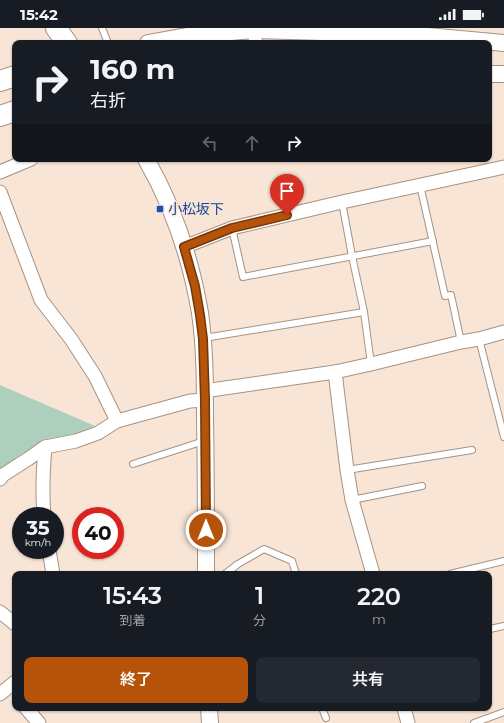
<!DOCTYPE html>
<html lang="ja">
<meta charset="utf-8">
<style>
:root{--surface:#171b24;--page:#242831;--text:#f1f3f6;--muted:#9ea1a6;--accent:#b45309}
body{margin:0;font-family:Montserrat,"Noto Sans JP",sans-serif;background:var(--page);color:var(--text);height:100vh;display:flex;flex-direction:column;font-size:15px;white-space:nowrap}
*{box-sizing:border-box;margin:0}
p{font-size:13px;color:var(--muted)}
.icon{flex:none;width:22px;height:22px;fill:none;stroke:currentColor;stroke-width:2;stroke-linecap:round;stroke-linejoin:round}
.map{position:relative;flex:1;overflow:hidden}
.details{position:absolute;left:12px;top:543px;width:480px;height:140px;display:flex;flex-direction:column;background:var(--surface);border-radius:8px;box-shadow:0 1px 3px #0004}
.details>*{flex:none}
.top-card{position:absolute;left:12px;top:12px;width:480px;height:122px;border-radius:8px;box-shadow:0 1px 3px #0004;background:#171b24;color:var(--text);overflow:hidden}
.speed{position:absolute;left:12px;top:479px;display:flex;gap:8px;font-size:20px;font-weight:700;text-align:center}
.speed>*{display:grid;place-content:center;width:52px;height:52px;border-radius:50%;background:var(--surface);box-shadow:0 1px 3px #0004;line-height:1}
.speed small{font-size:10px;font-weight:400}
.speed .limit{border:6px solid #d22;background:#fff;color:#111}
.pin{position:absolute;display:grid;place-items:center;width:34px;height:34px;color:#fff;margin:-41px -17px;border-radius:50% 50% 50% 0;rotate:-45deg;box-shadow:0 0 4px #0007}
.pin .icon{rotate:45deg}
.me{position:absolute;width:44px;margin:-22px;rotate:0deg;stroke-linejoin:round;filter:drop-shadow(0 0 3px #0008)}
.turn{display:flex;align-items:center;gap:14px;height:84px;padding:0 12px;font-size:18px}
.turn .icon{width:52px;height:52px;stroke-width:2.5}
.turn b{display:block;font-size:28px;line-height:34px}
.lanes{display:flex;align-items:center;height:38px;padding:0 12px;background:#0003;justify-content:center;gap:20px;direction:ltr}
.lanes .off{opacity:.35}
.eta{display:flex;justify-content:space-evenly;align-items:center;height:68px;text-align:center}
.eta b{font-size:24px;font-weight:600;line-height:28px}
.button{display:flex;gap:8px;margin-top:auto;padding:8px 12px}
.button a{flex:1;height:46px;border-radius:8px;background:var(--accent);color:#fff;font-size:16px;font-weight:600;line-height:46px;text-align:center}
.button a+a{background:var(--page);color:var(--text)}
.status{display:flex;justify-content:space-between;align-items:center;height:28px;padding:0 20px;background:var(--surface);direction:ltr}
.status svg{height:11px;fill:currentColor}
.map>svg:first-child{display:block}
</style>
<div class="status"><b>15:42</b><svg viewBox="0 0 49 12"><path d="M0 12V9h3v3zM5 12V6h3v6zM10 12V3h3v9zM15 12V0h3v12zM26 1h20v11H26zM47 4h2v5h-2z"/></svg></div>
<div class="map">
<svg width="504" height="695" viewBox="0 0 504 695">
<rect width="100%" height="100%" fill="#f9e5d5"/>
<polygon fill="#add0be" points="0,357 95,398 74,406 42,412 0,441"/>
<polygon fill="#f9e5d5" points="493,0 504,0 504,65 499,63"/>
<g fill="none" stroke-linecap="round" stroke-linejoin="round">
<defs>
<g id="service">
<polyline points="102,0 108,15"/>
<polyline points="420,157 445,268 451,267 461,314"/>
<polyline points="342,174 352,228 364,284 371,336"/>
<polyline points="232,200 243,249 433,213"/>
<polyline points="204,310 364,284"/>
<polyline points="479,311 504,409"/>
<polyline points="133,436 204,413"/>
<polyline points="347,442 472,422"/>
<polyline points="352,472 422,458"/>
<polyline points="225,546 238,536 264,521 292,533 296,546"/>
<polyline points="450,546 504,533"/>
<polyline points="490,601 504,598"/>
<polyline points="322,680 326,690"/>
<polyline points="474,695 504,684"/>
</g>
<g id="minor">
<polyline points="253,0 256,15"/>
<polyline points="0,144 31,131"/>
<polyline points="0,164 41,272 71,311 95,348 117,393"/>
<polyline points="184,219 232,200 342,174 504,139"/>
<polyline points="335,344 347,442 352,472 373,546"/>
<polyline points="204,363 335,344 371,336 461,314 479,311 504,304"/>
<polyline points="0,451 3,447 28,431 45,419 76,413 98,405 117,393 190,373 205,372"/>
<path d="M44,488C42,465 43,442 45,419"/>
<polyline points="49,522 53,546"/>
<polyline points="0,584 15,596"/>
<polyline points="0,666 15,654"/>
<polyline points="26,680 39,695"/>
<polyline points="404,680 408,695"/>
</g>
<g id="tertiary">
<polyline points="148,15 187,8 253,2 290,3 417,7 504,15"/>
<polyline points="489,46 504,46"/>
<path d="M146,131C173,178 191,232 200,285C205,320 205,356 205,391C206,443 206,494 206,546"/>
<polyline points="209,680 210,695"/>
</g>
<g id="primary">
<polyline points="56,0 67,15"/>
<polyline points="0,53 15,48"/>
<polyline points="0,88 15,83"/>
</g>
</defs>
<use href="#service" stroke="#a59384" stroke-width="8"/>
<use href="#minor" stroke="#a59384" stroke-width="15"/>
<use href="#tertiary" stroke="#a59384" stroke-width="18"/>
<use href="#primary" stroke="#a59384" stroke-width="22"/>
<use href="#service" stroke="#fff" stroke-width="6"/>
<use href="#minor" stroke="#fff" stroke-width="13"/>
<use href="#tertiary" stroke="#fff" stroke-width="16"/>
<use href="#primary" stroke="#fff" stroke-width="20"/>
</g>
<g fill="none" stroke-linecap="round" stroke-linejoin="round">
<defs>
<polyline id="route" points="206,502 205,372 203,311 200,287 195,258 184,219 232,200 287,187"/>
</defs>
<use href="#route" stroke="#753606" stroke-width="10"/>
<use href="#route" stroke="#b45309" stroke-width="7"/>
</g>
<rect fill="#1a4fb4" stroke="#f9e5d5" stroke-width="1.5" x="156" y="177" width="8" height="8" rx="2"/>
<g text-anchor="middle" stroke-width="3" stroke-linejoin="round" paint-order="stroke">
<g font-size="14" fill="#164399" stroke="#f9e5d5" text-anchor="start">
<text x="168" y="186">小松坂下</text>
</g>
</g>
</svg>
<div class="speed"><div>35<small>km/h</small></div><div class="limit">40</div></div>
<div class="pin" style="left:287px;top:187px;background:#d93025"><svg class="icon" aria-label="arrive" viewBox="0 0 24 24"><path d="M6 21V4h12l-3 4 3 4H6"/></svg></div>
<svg class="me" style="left:206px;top:502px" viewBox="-20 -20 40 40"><circle r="17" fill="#b45309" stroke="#fff" stroke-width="3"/><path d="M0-11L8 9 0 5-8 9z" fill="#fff"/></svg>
<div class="top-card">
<div class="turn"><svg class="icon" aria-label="right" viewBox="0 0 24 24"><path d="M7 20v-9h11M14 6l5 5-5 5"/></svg><div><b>160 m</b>右折</div></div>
<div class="lanes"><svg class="icon off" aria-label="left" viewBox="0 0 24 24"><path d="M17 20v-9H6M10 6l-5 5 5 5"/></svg><svg class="icon off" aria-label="ahead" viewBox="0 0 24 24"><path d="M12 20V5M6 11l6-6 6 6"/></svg><svg class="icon" aria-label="right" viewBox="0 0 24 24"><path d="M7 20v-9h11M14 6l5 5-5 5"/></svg></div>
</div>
<section class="details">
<div class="eta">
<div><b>15:43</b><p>到着</p></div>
<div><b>1</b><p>分</p></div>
<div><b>220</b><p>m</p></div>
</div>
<div class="button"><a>終了</a><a>共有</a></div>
</section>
</div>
